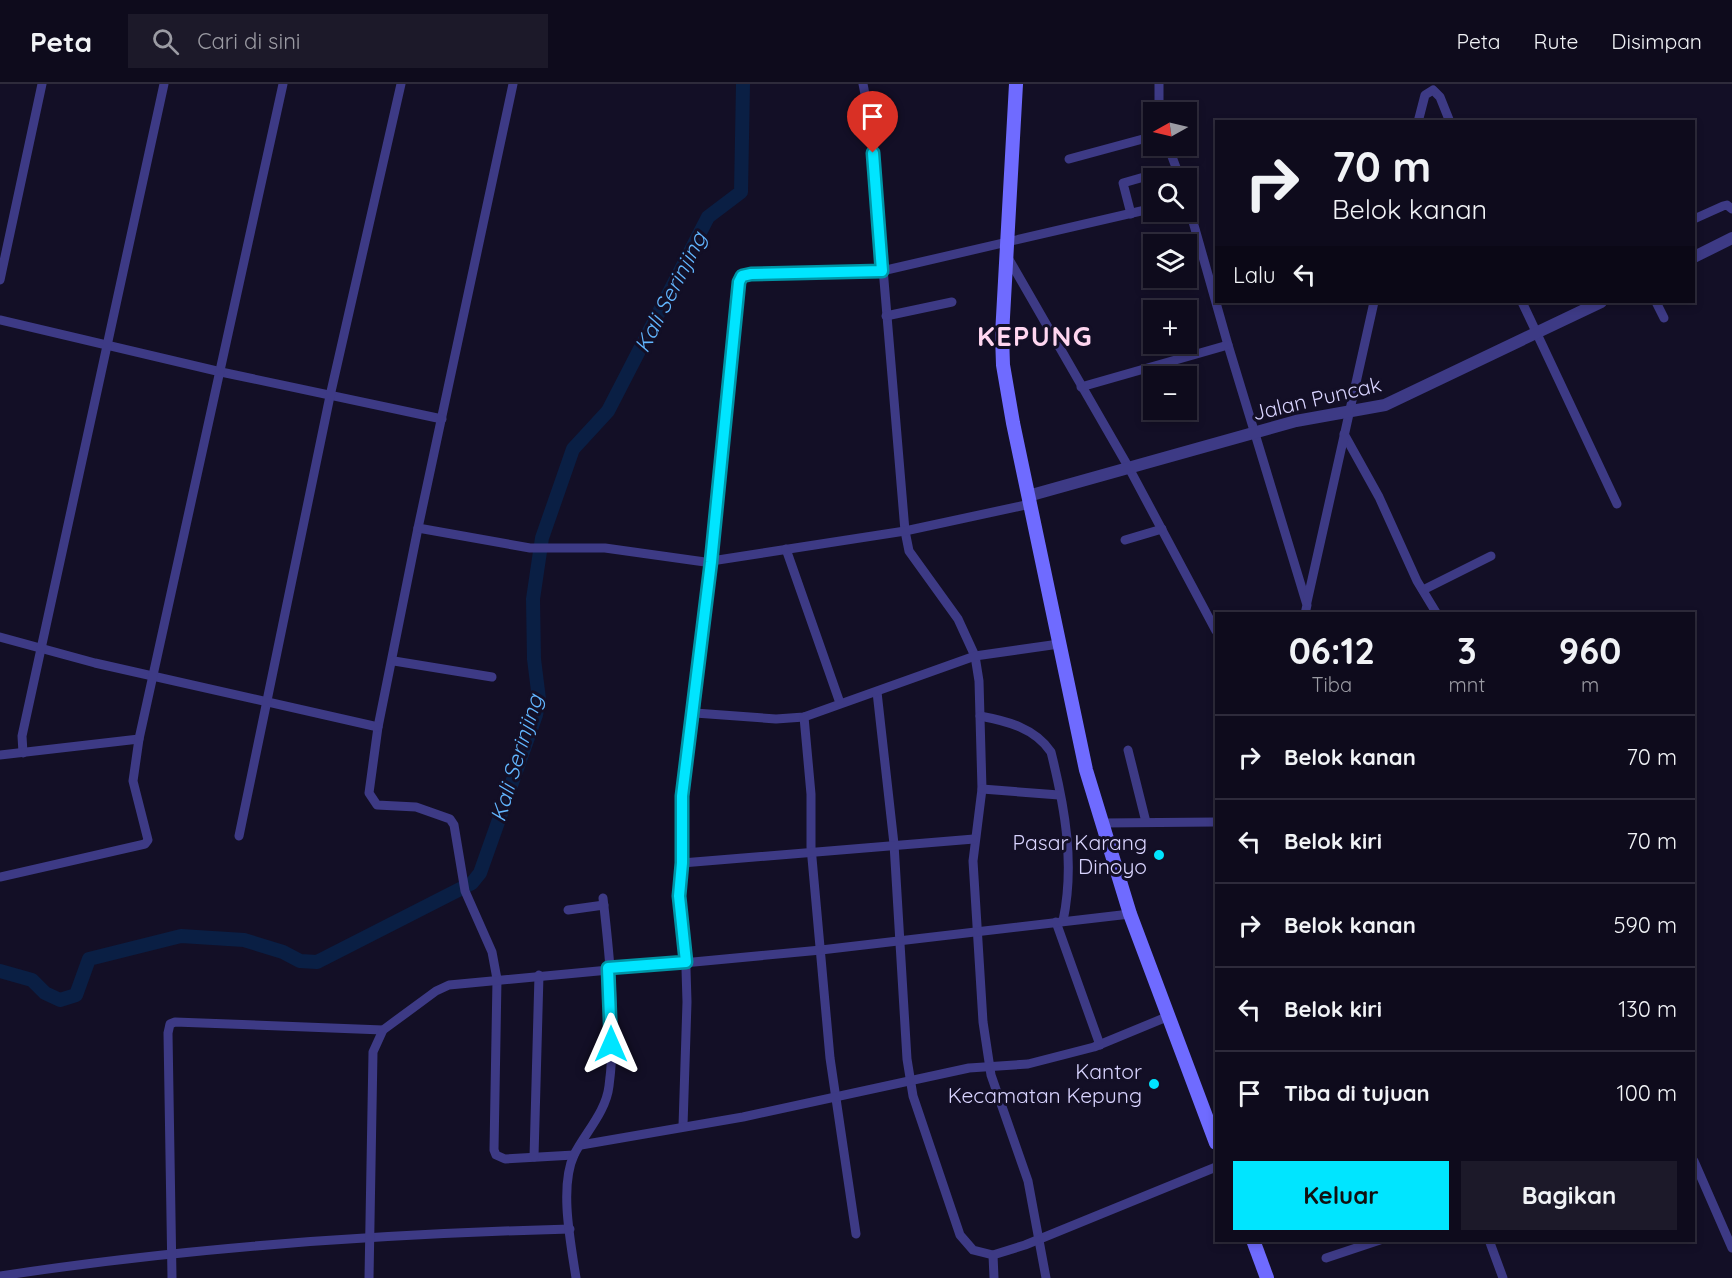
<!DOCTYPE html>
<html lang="id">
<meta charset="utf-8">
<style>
:root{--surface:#0e0b1c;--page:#1c1929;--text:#f1f3f6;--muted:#9b9ba3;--line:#2e2b3b;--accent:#00e5ff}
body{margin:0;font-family:Quicksand,sans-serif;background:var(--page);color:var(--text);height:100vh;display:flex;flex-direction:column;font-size:22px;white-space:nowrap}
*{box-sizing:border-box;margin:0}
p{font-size:20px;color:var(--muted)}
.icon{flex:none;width:33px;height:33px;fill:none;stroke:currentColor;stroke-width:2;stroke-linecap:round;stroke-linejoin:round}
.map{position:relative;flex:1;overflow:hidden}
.details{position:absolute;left:1215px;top:528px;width:480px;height:630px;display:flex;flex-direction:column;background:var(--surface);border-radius:0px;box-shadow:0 3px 9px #0003,0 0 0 2px var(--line)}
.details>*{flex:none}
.guide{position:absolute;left:1215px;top:36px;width:480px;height:183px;border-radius:0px;box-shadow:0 3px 9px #0003,0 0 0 2px var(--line);background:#0e0b1c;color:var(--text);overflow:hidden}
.needle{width:39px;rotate:262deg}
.buttons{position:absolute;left:1143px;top:18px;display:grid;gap:12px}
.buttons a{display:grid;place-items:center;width:54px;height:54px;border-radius:0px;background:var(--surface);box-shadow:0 3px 9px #0003,0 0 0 2px var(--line);font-size:30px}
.pin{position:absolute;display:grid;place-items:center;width:51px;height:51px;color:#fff;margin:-62px -26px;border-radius:50% 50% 50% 0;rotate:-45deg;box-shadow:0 0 6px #0007}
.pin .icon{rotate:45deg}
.me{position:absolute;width:66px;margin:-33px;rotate:0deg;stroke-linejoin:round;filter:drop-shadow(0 0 4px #0008)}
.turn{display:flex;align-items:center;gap:21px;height:126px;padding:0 18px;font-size:27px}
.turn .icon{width:78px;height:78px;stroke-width:2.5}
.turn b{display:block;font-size:42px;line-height:51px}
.then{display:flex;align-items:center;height:57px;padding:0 18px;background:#0003;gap:12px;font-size:22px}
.eta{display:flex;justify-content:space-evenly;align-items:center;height:102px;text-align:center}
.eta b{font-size:36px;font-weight:800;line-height:42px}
.cta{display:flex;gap:12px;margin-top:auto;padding:12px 18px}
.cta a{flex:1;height:69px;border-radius:0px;background:var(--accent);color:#111;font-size:24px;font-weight:800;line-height:69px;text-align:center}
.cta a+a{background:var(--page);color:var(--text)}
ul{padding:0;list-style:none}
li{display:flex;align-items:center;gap:18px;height:84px;padding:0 18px;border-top:2px solid var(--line)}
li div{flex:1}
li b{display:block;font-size:22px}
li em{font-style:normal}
header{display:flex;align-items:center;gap:36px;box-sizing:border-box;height:84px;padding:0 30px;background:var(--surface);border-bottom:2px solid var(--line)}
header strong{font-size:28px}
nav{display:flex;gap:33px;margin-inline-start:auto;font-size:21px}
.search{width:420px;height:54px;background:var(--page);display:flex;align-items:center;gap:15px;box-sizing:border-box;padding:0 21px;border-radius:0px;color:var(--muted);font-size:22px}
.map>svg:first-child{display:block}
</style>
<header>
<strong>Peta</strong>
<div class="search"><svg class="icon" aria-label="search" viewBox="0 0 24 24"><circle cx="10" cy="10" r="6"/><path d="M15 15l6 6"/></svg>Cari di sini</div>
<nav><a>Peta</a><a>Rute</a><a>Disimpan</a></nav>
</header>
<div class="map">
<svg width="1732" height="1194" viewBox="0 0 1732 1194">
<rect width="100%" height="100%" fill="#130f26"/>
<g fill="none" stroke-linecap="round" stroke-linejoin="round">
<polyline stroke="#0a1f44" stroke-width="14" points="0,887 32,896 45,909 60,916 76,911 89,875 181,852 244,856 283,868 300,877 317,878 472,799 480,789 536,631 539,615 534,575 533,515 542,454 573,365 608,327 708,133 741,108 743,0"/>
<g stroke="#3d3a85" stroke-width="9">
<polyline points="513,0 418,444 378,643 369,709 377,721 416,723 450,735 454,741 465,807 492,868 497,895 494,1066 496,1071 505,1075 574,1071"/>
<polyline points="863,0 871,41 905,447 909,467 958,535 975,572 979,597 982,705 973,777 983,938 991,991 1028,1097 1046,1194"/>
<polyline points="1159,28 1159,0"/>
<polyline points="1418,38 1425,11 1433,6 1440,13 1450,38"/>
<polyline points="1168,62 1180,94"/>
<polyline points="1069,75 1154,52"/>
<polyline points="1186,113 1228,261 1307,521 1305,530"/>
<polyline points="1131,130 1123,99 1144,93"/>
<polyline points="1694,135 1723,122 1727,121 1732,125"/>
<polyline points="1007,172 1129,384 1216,547"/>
<polyline points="0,196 42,0"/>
<polyline points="1522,218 1617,420"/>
<polyline points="1656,218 1664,234"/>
<polyline points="886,232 952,218"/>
<polyline points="0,236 221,288 442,335"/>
<polyline points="1081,303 1228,261"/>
<polyline points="1344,350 1379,413 1417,497 1437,530"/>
<polyline points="418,444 530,464 605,464 705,478 905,447 1030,420"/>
<polyline points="1125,456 1162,445"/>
<polyline points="786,465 840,619"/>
<polyline points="1423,506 1491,472"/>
<polyline points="1307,518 1374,218"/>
<polyline points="0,553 95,579 378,643"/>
<polyline points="394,577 492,593"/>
<polyline points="877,608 894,760 907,975 913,1012 960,1151 973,1166 993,1171"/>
<polyline points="695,629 776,635 804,633 975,572 1059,560"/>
<path d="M980,632C1007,637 1035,644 1051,668C1065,724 1075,780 1063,837"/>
<polyline points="804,633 811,710 811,763 830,974 856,1150"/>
<polyline points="1128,666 1146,738"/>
<polyline points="23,669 22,652 164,0"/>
<polyline points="0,671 139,655"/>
<polyline points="982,705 1059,711"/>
<polyline points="1103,739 1216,738"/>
<polyline points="239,752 330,312 401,0"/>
<polyline points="682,779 974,755"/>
<polyline points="0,793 145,760 148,756 133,697 139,655 283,0"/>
<polyline points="568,826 604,821"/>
<polyline points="1056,838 1100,961"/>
<polyline points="683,1042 687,918 685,852 679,812 682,779 682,712 695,629 740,195 746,191 770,188 882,187 1154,124"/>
<polyline points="581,1061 743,1033 969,984 1028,980 1094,963 1169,932"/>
<polyline points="534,1073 539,891"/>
<polyline points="1694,1077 1732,1164"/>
<polyline points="1489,1156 1503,1194"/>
<polyline points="1326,1174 1380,1156"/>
<path d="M0,1192C189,1163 379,1150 570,1145"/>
<polyline points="172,1194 168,949 170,940 175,938 383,946"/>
<polyline points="369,1194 373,968 383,946 436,907 449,901 821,866 1130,830"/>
<path d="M576,1194C571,1160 559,1103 574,1071C585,1049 606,1028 609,1002C617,941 610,875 603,814"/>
<polyline points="994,1194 993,1171 1025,1161 1216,1083"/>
</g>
<g stroke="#3d3a85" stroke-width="12">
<polyline points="1694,173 1732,154"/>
<polyline points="1028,412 1296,337 1385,321 1601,218"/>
</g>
<g stroke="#6f6bff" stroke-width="14">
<polyline points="1016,0 1002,251 1003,281 1013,339 1086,686 1130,830 1216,1059"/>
<polyline points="1253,1156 1267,1194"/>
</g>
</g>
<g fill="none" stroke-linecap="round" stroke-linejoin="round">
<defs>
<polyline id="route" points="611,960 608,884 686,878 679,812 682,779 682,712 711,478 739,198 742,192 751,190 882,187 873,69"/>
</defs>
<use href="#route" stroke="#0095a6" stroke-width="15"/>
<use href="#route" stroke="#00e5ff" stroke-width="10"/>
</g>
<g fill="#00e5ff" stroke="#130f26" stroke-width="2">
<circle cx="1159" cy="771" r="6"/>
<circle cx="1154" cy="1000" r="6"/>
</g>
<g text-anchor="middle" stroke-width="6" stroke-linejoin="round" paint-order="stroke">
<g font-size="21" fill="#d9d4ff" stroke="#130f26">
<text transform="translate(1317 315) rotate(-13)" y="7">Jalan Puncak</text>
</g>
<g font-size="21" fill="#d9d4ff" stroke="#130f26" text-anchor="end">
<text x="1147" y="766">Pasar Karang<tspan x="1147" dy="24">Dinoyo</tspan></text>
<text x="1142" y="995">Kantor<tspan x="1142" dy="24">Kecamatan Kepung</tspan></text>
</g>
<g font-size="22" font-style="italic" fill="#62b6ff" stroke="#130f26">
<text transform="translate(670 208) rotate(-63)" y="8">Kali Serinjing</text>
<text transform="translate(516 674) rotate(-73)" y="8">Kali Serinjing</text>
</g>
<g font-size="27" font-weight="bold" letter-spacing="1.5" fill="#ffd6f0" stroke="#130f26">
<text x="1035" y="262">KEPUNG</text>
</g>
</g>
</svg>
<div class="buttons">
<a><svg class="needle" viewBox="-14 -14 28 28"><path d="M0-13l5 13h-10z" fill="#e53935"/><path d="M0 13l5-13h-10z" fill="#9b9ba3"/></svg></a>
<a><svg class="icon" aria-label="search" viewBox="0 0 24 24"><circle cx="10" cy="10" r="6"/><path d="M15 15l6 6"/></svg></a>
<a><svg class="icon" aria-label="layers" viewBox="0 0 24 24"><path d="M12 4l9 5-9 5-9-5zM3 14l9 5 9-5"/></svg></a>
<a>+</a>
<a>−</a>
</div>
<div class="pin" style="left:873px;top:69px;background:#d93025"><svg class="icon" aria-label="arrive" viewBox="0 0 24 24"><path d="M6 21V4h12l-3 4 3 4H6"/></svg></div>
<svg class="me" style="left:611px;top:960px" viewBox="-20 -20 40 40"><path d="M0-17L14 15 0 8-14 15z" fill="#00e5ff" stroke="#fff" stroke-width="4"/></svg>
<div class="guide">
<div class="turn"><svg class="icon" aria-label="right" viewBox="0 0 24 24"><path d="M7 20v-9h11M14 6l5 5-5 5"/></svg><div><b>70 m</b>Belok kanan</div></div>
<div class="then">Lalu<svg class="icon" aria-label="left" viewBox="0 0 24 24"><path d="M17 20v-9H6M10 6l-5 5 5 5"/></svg></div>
</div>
<section class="details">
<div class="eta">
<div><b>06:12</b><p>Tiba</p></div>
<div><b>3</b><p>mnt</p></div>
<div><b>960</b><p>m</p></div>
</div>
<ul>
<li><svg class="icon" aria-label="right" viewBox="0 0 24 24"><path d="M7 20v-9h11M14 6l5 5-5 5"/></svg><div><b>Belok kanan</b></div><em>70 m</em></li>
<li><svg class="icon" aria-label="left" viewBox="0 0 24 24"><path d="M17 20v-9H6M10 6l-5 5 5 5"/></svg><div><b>Belok kiri</b></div><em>70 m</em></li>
<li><svg class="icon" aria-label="right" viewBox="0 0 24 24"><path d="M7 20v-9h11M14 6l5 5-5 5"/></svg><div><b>Belok kanan</b></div><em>590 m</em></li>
<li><svg class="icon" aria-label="left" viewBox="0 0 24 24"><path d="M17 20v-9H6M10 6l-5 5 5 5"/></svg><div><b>Belok kiri</b></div><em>130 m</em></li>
<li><svg class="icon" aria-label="arrive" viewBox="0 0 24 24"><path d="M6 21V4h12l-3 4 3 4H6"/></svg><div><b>Tiba di tujuan</b></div><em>100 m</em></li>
</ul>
<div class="cta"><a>Keluar</a><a>Bagikan</a></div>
</section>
</div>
